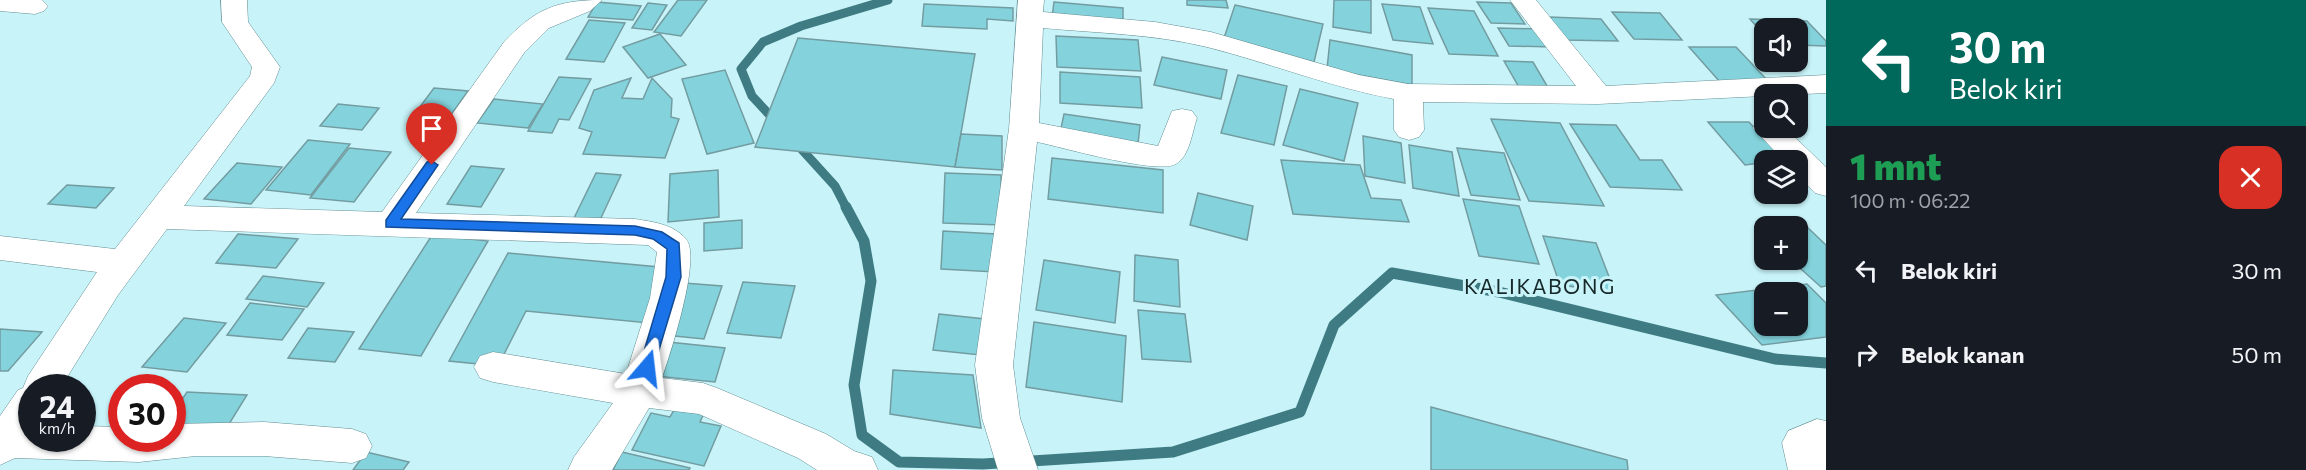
<!DOCTYPE html>
<html lang="id">
<meta charset="utf-8">
<style>
:root{--surface:#171b24;--page:#20242c;--text:#f1f3f6;--muted:#9ea1a6}
body{margin:0;font-family:Commissioner,sans-serif;background:var(--page);color:var(--text);height:100vh;display:flex;flex-direction:column;font-size:22px;white-space:nowrap}
*{box-sizing:border-box;margin:0}
p{font-size:20px;color:var(--muted)}
.icon{flex:none;width:33px;height:33px;fill:none;stroke:currentColor;stroke-width:2;stroke-linecap:round;stroke-linejoin:round}
.map{position:relative;flex:1;overflow:hidden}
.sheet{display:flex;flex-direction:column;background:var(--surface);width:480px}
.sheet>*{flex:none}
.top-card{background:#00695c;color:#fff;overflow:hidden}
.buttons{position:absolute;left:1754px;top:18px;display:grid;gap:12px}
.buttons a{display:grid;place-items:center;width:54px;height:54px;border-radius:12px;background:var(--surface);box-shadow:0 2px 4px #0004;font-size:30px}
.speed{position:absolute;left:18px;top:374px;display:flex;gap:12px;font-size:30px;font-weight:700;text-align:center}
.speed>*{display:grid;place-content:center;width:78px;height:78px;border-radius:50%;background:var(--surface);box-shadow:0 2px 4px #0004;line-height:1}
.speed small{font-size:15px;font-weight:400}
.speed .limit{border:9px solid #d22;background:#fff;color:#111}
.pin{position:absolute;display:grid;place-items:center;width:51px;height:51px;color:#fff;margin:-62px -26px;border-radius:50% 50% 50% 0;rotate:-45deg;box-shadow:0 0 6px #0007}
.pin .icon{rotate:45deg}
.me{position:absolute;width:66px;margin:-33px;rotate:17deg;stroke-linejoin:round;filter:drop-shadow(0 0 4px #0008)}
.turn{display:flex;align-items:center;gap:21px;height:126px;padding:0 24px;font-size:27px}
.turn .icon{width:78px;height:78px;stroke-width:2.5}
.turn b{display:block;font-size:42px;line-height:51px}
.round{display:grid;place-items:center;flex:none;width:63px;height:63px;border-radius:18px;background:var(--page)}
.overview{display:flex;align-items:center;justify-content:space-between;height:102px;padding:0 24px}
h1{font-size:36px;font-weight:800;line-height:45px;color:#1e9e55}
ul{padding:0;list-style:none}
li{display:flex;align-items:center;gap:18px;height:84px;padding:0 24px}
li div{flex:1}
li b{display:block;font-size:22px}
li em{font-style:normal}
main{display:flex;flex:1;min-height:0}
.map>svg:first-child{display:block}
</style>
<main>
<div class="map">
<svg width="1826" height="470" viewBox="0 0 1826 470">
<rect width="100%" height="100%" fill="#c8f4f9"/>
<g fill="none" stroke-linecap="round" stroke-linejoin="round">
<g stroke="#3f7b82" stroke-width="9">
<polyline points="778,124 752,96 741,69 763,42 801,26 888,0"/>
<polyline points="795,142 835,186 847,209"/>
</g>
<polyline stroke="#3f7b82" stroke-width="11" points="846,207 864,241 871,281 854,385 862,435 899,462 983,464 1173,452 1300,412 1334,325 1392,273 1499,292 1775,359 1826,363"/>
</g>
<g fill="#84d3dc" stroke="#739ca1" stroke-width="1.5" fill-rule="evenodd">
<polygon points="678,0 707,0 681,36 654,32"/>
<polygon points="1187,0 1226,0 1228,8 1187,5"/>
<polygon points="1334,0 1371,0 1371,33 1333,27"/>
<polygon points="597,2 641,6 633,20 588,17"/>
<polygon points="1054,2 1123,8 1123,24 1052,17"/>
<polygon points="1477,2 1511,3 1525,24 1491,23"/>
<polygon points="648,3 667,5 652,30 632,28"/>
<polygon points="924,4 1013,8 1013,21 987,19 987,29 922,26"/>
<polygon points="1382,4 1420,7 1433,44 1393,40"/>
<polygon points="1235,5 1323,24 1314,62 1223,41"/>
<polygon points="1428,8 1474,11 1498,56 1449,54"/>
<polygon points="1612,12 1660,13 1682,40 1634,39"/>
<polygon points="1549,17 1601,19 1618,41 1564,40"/>
<polygon points="1750,19 1807,21 1826,41 1826,46 1797,45 1797,28 1764,28 1764,35"/>
<polygon points="589,20 625,23 604,62 566,59"/>
<polygon points="1498,28 1540,29 1552,47 1509,46"/>
<polygon points="660,34 686,65 648,78 623,47"/>
<polygon points="1056,36 1138,40 1141,71 1057,67"/>
<polygon points="798,38 975,54 955,167 755,147"/>
<polygon points="1330,40 1412,55 1412,85 1327,69"/>
<polygon points="1689,47 1736,47 1769,82 1720,82"/>
<polygon points="1162,57 1227,70 1221,99 1154,85"/>
<polygon points="1504,61 1533,62 1550,91 1520,89"/>
<polygon points="725,70 754,143 707,154 682,79"/>
<polygon points="1060,72 1140,77 1142,108 1060,103"/>
<polygon points="1238,75 1287,86 1274,145 1221,133"/>
<polygon points="559,77 591,79 569,120 559,119 552,133 528,131"/>
<polygon points="631,78 622,98 643,99 652,78 672,99 671,117 679,119 665,158 583,154 592,132 579,128 594,90"/>
<polygon points="434,88 468,91 451,115 416,112"/>
<polygon points="1300,89 1358,103 1344,161 1283,145"/>
<polygon points="494,99 543,104 528,128 477,123"/>
<polygon points="338,104 379,108 362,130 320,126"/>
<polygon points="1064,114 1140,125 1138,144 1060,133"/>
<polygon points="1491,119 1560,123 1604,206 1529,201"/>
<polygon points="1708,122 1749,122 1784,160 1745,165"/>
<polygon points="1570,124 1616,125 1640,160 1662,160 1682,190 1610,187"/>
<polygon points="961,134 1002,136 1002,170 955,167"/>
<polygon points="1363,136 1401,143 1405,183 1365,176"/>
<polygon points="308,140 350,144 311,195 266,190"/>
<polygon points="1409,145 1452,152 1459,196 1413,188"/>
<polygon points="349,148 391,152 354,202 310,198"/>
<polygon points="1457,148 1504,153 1520,200 1471,195"/>
<polygon points="1052,158 1163,170 1163,213 1048,199"/>
<polygon points="1281,160 1360,165 1371,198 1401,200 1409,222 1293,214"/>
<polygon points="237,163 282,167 251,204 204,199"/>
<polygon points="471,166 504,169 481,207 447,204"/>
<polygon points="718,170 719,217 668,222 670,174"/>
<polygon points="596,173 621,175 600,220 574,218"/>
<polygon points="945,173 1001,175 1002,225 943,223"/>
<polygon points="67,185 114,188 96,208 48,204"/>
<polygon points="1198,193 1253,206 1247,240 1190,225"/>
<polygon points="1463,199 1519,206 1539,264 1479,256"/>
<polygon points="742,220 742,248 704,251 704,223"/>
<polygon points="1806,226 1826,245 1826,286 1821,287 1791,260 1797,260 1797,228"/>
<polygon points="943,231 996,234 996,272 941,269"/>
<polygon points="238,234 298,239 276,268 216,263"/>
<polygon points="432,235 488,241 421,356 359,349"/>
<polygon points="1543,236 1596,243 1615,292 1560,285"/>
<polygon points="508,253 670,268 649,323 526,311 498,366 449,361"/>
<polygon points="1135,255 1178,260 1180,307 1134,301"/>
<polygon points="1044,260 1120,272 1115,323 1036,310"/>
<polygon points="263,276 324,283 307,307 246,299"/>
<polygon points="743,282 795,286 781,338 727,333"/>
<polygon points="684,283 722,286 704,339 665,335"/>
<path d="M1807,284L1826,303V337L1762,345L1716,295ZM1764,292H1797V326H1764Z"/>
<polygon points="250,303 304,309 282,340 227,335"/>
<polygon points="1138,310 1185,314 1191,362 1142,359"/>
<polygon points="939,314 985,319 981,355 933,350"/>
<polygon points="184,318 226,323 187,372 142,367"/>
<polygon points="1034,322 1126,336 1122,402 1026,387"/>
<polygon points="308,328 354,332 335,362 288,358"/>
<polygon points="0,329 42,332 8,371 0,371"/>
<polygon points="659,341 725,348 715,382 646,375"/>
<polygon points="893,370 973,375 981,428 890,414"/>
<polygon points="187,392 247,395 221,437 172,435 172,414"/>
<polygon points="677,405 705,411 700,422 721,426 704,466 632,450 651,413 670,417"/>
<polygon points="1431,407 1627,460 1628,470 1431,470"/>
<polygon points="366,452 409,462 403,470 353,470"/>
<polygon points="622,452 690,468 689,470 613,470"/>
</g>
<g fill="none" stroke-linecap="round" stroke-linejoin="round">
<defs>
<g id="minor">
<polygon points="0,0 42,0 48,6 44,11 35,14 0,11"/>
<path d="M221,0H247L248,22L280,67L274,83L184,206L382,212L504,42C535,9 557,0 602,0L590,11L549,28L524,53L416,213L635,219C653,222 673,224 686,239C702,257 670,355 662,378L703,383L717,388L826,434L854,451L872,457L878,470H817L798,458L699,414L649,408L612,470H568L574,457L613,403L493,382L480,378L474,367L480,356L493,352L626,374L650,298L657,252L648,245L167,229L118,295L61,387H32V438H82V426L122,427V438H172V424L264,422L352,429L366,434L372,446L366,458L352,463L264,456H196L139,462L15,458L0,465V416L18,390L23,388L28,376L97,272L0,260V236L115,249L250,76L252,67L222,22Z"/>
<path d="M1018,0H1044L1043,12L1155,22L1211,32L1359,75L1408,84L1576,86L1510,0H1536L1606,86L1826,75V93L1598,104L1423,102L1424,130L1419,137L1409,140L1399,137L1394,130V99C1330,87 1270,63 1207,47C1154,34 1097,33 1043,28L1039,123L1158,146L1172,111L1182,109L1192,111L1197,118C1192,132 1190,156 1176,164C1157,175 1062,147 1037,142L1013,365L1020,418L1038,470H998L982,418L975,365L1009,129Z"/>
<polygon points="1764,120 1764,128 1785,128 1826,167 1826,196 1815,193 1797,175 1797,160 1783,160 1753,128 1758,121"/>
<polygon points="1817,419 1826,421 1826,470 1788,470 1782,443 1788,431"/>
</g>
</defs>
<use href="#minor" stroke="#638c90" stroke-width="1"/>
<use href="#minor" fill="#fff" fill-rule="evenodd"/>
</g>
<polygon fill="#1a73e8" stroke="#114b97" stroke-width="1.5" points="432,161 438,165 401,219 635,226 662,232 679,243 681,277 652,373 642,373 639,368 666,277 667,249 653,239 635,235 386,227 386,220 427,162"/>
<g text-anchor="middle" stroke-width="6" stroke-linejoin="round" paint-order="stroke">
<g font-size="21" letter-spacing="1.5" fill="#17282a" stroke="#c8f4f9">
<text x="1540" y="294">KALIKABONG</text>
</g>
</g>
</svg>
<div class="buttons">
<a><svg class="icon" aria-label="sound" viewBox="0 0 24 24"><path d="M4 9h4l5-4v14l-5-4H4zM17 9q2 3 0 6"/></svg></a>
<a><svg class="icon" aria-label="search" viewBox="0 0 24 24"><circle cx="10" cy="10" r="6"/><path d="M15 15l6 6"/></svg></a>
<a><svg class="icon" aria-label="layers" viewBox="0 0 24 24"><path d="M12 4l9 5-9 5-9-5zM3 14l9 5 9-5"/></svg></a>
<a>+</a>
<a>−</a>
</div>
<div class="speed"><div>24<small>km/h</small></div><div class="limit">30</div></div>
<div class="pin" style="left:432px;top:165px;background:#d93025"><svg class="icon" aria-label="arrive" viewBox="0 0 24 24"><path d="M6 21V4h12l-3 4 3 4H6"/></svg></div>
<svg class="me" style="left:647px;top:368px" viewBox="-20 -20 40 40"><path d="M0-17L14 15 0 8-14 15z" fill="#1a73e8" stroke="#fff" stroke-width="4"/></svg>
</div>
<section class="sheet">
<div class="top-card">
<div class="turn"><svg class="icon" aria-label="left" viewBox="0 0 24 24"><path d="M17 20v-9H6M10 6l-5 5 5 5"/></svg><div><b>30 m</b>Belok kiri</div></div>
</div>
<div class="overview"><div><h1>1 mnt</h1><p>100 m · 06:22</p></div><a class="round" style="background:#d93025;color:#fff"><svg class="icon" aria-label="close" viewBox="0 0 24 24"><path d="M6 6l12 12M18 6L6 18"/></svg></a></div>
<ul>
<li><svg class="icon" aria-label="left" viewBox="0 0 24 24"><path d="M17 20v-9H6M10 6l-5 5 5 5"/></svg><div><b>Belok kiri</b></div><em>30 m</em></li>
<li><svg class="icon" aria-label="right" viewBox="0 0 24 24"><path d="M7 20v-9h11M14 6l5 5-5 5"/></svg><div><b>Belok kanan</b></div><em>50 m</em></li>
</ul>
</section>
</main>
